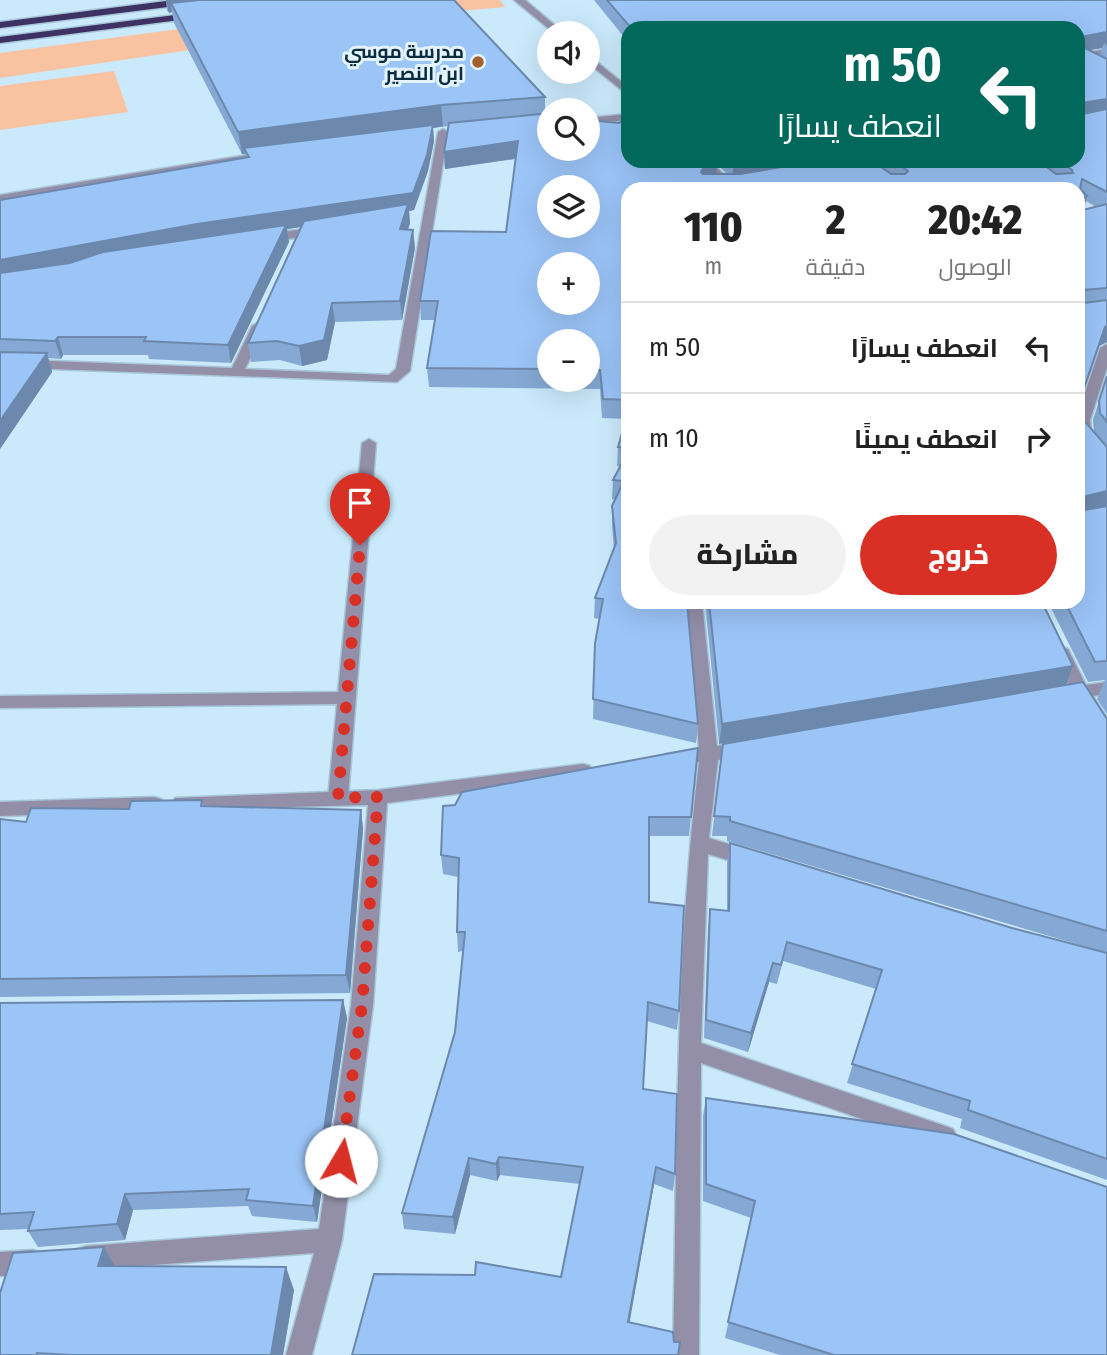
<!DOCTYPE html>
<html lang="ar">
<meta charset="utf-8">
<style>
:root{--surface:#fff;--page:#f2f2f2;--text:#222;--muted:#767676;--line:#e0e0e0;--accent:#d93025}
body{margin:0;font-family:"Fira Sans Condensed",Cairo,sans-serif;background:var(--page);color:var(--text);direction:rtl;height:100vh;display:flex;flex-direction:column;font-size:26px;white-space:nowrap}
*{box-sizing:border-box;margin:0}
p{font-size:23px;color:var(--muted)}
.icon{flex:none;width:38px;height:38px;fill:none;stroke:currentColor;stroke-width:2;stroke-linecap:round;stroke-linejoin:round}
.map{position:relative;flex:1;overflow:hidden;direction:ltr}
.drawer{position:absolute;left:621px;top:182px;width:464px;height:427px;display:flex;flex-direction:column;background:var(--surface);border-radius:21px;box-shadow:0 7px 28px #0002;direction:rtl}
.drawer>*{flex:none}
.hud{position:absolute;left:621px;top:21px;width:464px;height:147px;border-radius:21px;box-shadow:0 7px 28px #0002;direction:rtl;background:#00695c;color:#fff;overflow:hidden}
.controls{position:absolute;left:537px;top:21px;display:grid;gap:14px}
.controls a{display:grid;place-items:center;width:63px;height:63px;border-radius:50%;background:var(--surface);box-shadow:0 7px 28px #0002;font-size:35px}
.pin{position:absolute;display:grid;place-items:center;width:60px;height:60px;color:#fff;margin:-72px -30px;border-radius:50% 50% 50% 0;rotate:-45deg;box-shadow:0 0 7px #0007}
.pin .icon{rotate:45deg}
.me{position:absolute;width:77px;margin:-38px;rotate:8deg;stroke-linejoin:round;filter:drop-shadow(0 0 5px #0008)}
.turn{display:flex;align-items:center;gap:24px;height:147px;padding:0 28px;font-size:32px}
.turn .icon{width:91px;height:91px;stroke-width:2.5}
.turn b{display:block;font-size:49px;line-height:60px}
.eta{display:flex;justify-content:space-evenly;align-items:center;height:119px;text-align:center}
.eta b{font-size:42px;font-weight:800;line-height:49px}
.button{display:flex;gap:14px;margin-top:auto;padding:14px 28px}
.button a{flex:1;height:80px;border-radius:42px;background:var(--accent);color:#fff;font-size:28px;font-weight:800;line-height:80px;text-align:center}
.button a+a{background:var(--page);color:var(--text)}
ul{padding:0;list-style:none}
li{display:flex;align-items:center;gap:21px;height:91px;padding:0 28px;border-top:2px solid var(--line)}
li div{flex:1}
li b{display:block;font-size:26px}
li em{font-style:normal}
.map>svg:first-child{display:block}
</style>
<div class="map">
<svg width="1107" height="1355" viewBox="0 0 1107 1355">
<rect width="100%" height="100%" fill="#cae9fb"/>
<g fill="#f9c3a1">
<polygon points="392,0 500,0 505,7 447,12 0,78 0,53"/>
<polygon points="114,71 128,112 0,130 0,86"/>
</g>
<g fill="none" stroke-linecap="round" stroke-linejoin="round">
<defs>
<polygon id="lane" points="369,439 376,443 348,798 345,803 338,805 331,803 328,798 337,704 0,708 0,696 338,692 362,443"/>
<g id="street">
<polygon points="514,0 525,0 564,33 554,33"/>
<polygon points="1107,49 1107,55 1078,60 1078,54"/>
<polygon points="588,55 628,87 628,95 588,63"/>
<polygon points="628,114 628,120 588,124 588,118"/>
<polygon points="443,129 448,132 410,371 397,382 0,367 0,359 232,368 252,326 259,322 266,326 245,369 389,375 396,369 438,132"/>
<polygon points="247,155 251,156 251,160 0,201 0,195"/>
<polygon points="698,161 710,161 738,189 726,189"/>
<polygon points="320,227 324,228 324,234 265,242 259,238 265,234"/>
<polygon points="1107,344 1107,368 1090,420 1091,433 1107,453 1107,466 1102,465 1078,436 1078,414 1100,348"/>
<path d="M686,602H702L717,746L746,742L753,744L755,749L753,754L718,760L709,838L758,853L761,859L758,865L751,867L708,854L701,1043L945,1126L953,1129L957,1137L953,1145L945,1148L701,1063L699,1355H673C677,1158 675,959 699,762L673,766L666,764L664,759L666,754L699,749Z"/>
<polygon points="1062,647 1068,649 1086,685 1107,682 1107,694 1093,696 1107,718 1107,739 1101,737 1076,699 1061,698 1058,694 1061,690 1070,687 1053,653"/>
<polygon points="583,764 590,766 592,771 590,776 583,778 387,803 373,1005 342,1240 312,1355 286,1355 314,1253 86,1270 77,1267 74,1258 77,1249 86,1246 319,1229 351,1005 368,805 182,810 175,808 172,803 175,798 378,790"/>
<polygon points="154,797 161,799 164,804 161,809 154,811 0,816 0,802"/>
<polygon points="33,1250 42,1253 45,1262 42,1271 33,1274 0,1276 0,1252"/>
</g>
<g id="highway">
<polygon points="174,0 205,0 200,3 0,28 0,22"/>
<polygon points="199,12 205,15 203,17 0,43 0,37"/>
</g>
</defs>
<use href="#lane" stroke="#a7c7d9" stroke-width="3"/>
<use href="#street" stroke="#a7c7d9" stroke-width="3"/>
<use href="#highway" stroke="#a7c7d9" stroke-width="3"/>
<use href="#lane" fill="#948fa9" fill-rule="evenodd"/>
<use href="#street" fill="#948fa9" fill-rule="evenodd"/>
<use href="#highway" fill="#3e3163" fill-rule="evenodd"/>
</g>
<g fill="#85a9d4" fill-rule="evenodd">
<path d="M166,0H454L545,97V113L550,149L717,165L716,174H727L714,161H873L878,165L879,161H1078V28H628V42L594,0H1107V342L1099,346L1082,396L1081,417L1094,431L1093,420L1107,376V714L1097,699L1105,680L1088,682L1048,602H1078V189H628V602L698,724L696,743L593,719L595,643L599,619L594,618L595,598L614,549L612,526V506L615,500L612,499L613,480L620,467L617,466L618,447L626,419L602,418L600,389L429,387L427,368L435,320H421L420,301L506,232L516,159L445,169L444,152L449,126L433,128L434,141L428,171L414,210L409,211L410,223L408,230H413L415,248L402,320L335,322L327,360L302,366L280,360L251,362L248,343L302,227L287,229L289,242L231,363L149,359L148,355H63L61,359L48,358L52,372L0,449V200L246,158L245,154H242L174,23L172,12L169,13L167,10ZM1102,48L1100,55L1089,50ZM1086,201L1096,207L1084,210ZM550,341H588V380H550Z"/>
<polygon points="705,602 1042,602 1073,666 1067,685 1107,719 1107,953 727,841 727,836 712,836 723,744 831,725 719,744"/>
<polygon points="698,748 689,836 649,836 649,902 679,1011 677,1030 647,1021 643,1089 675,1174 673,1191 654,1184 629,1322 674,1342 678,1355 561,1277 580,1184 500,1175 497,1181 470,1175 455,1234 404,1229 402,1213 455,1032 463,951 458,952 457,932 458,877 443,874 441,855 455,805"/>
<polygon points="202,800 204,806 361,810 363,829 350,993 0,997 0,819 26,822"/>
<polygon points="730,843 1012,928 1107,953 1107,1180 960,1128 962,1119 847,1083 876,989 783,961 777,984 769,982 748,1052 704,1038 708,928 710,909 727,911 727,863"/>
<polygon points="343,1000 347,1018 317,1222 252,1216 248,1206 133,1210 125,1240 38,1247 28,1231 29,1229 0,1230 0,1003"/>
<polygon points="706,1098 1107,1355 780,1355 725,1338 751,1218 703,1201 703,1116"/>
<polygon points="104,1247 114,1266 294,1290 283,1355 0,1355"/>
</g>
<g fill="#6c89ad">
<polygon points="166,0 266,0 171,3 172,12 169,13"/>
<polygon points="1107,32 1107,46 1104,43 1102,48 1078,52 1080,37"/>
<polygon points="1107,99 1107,113 1078,119 1082,103"/>
<polygon points="441,105 443,126 433,128 434,141 428,171 414,210 409,211 410,223 402,248 400,229 406,211 287,229 289,242 231,363 228,345 0,279 0,260 197,224 413,193 244,148 245,154 242,154 238,132"/>
<polygon points="518,141 519,158 445,169 444,152"/>
<polygon points="740,161 845,161 732,179 734,162"/>
<polygon points="717,165 715,183 701,172 703,169"/>
<polygon points="1087,196 1082,214 1078,215 1081,198"/>
<polygon points="413,230 415,248 402,320 400,301"/>
<polygon points="332,303 335,322 327,360 302,366 299,346"/>
<polygon points="1107,326 1107,342 1099,346 1078,406 1105,327"/>
<polygon points="58,337 63,355 61,359 55,341"/>
<polygon points="47,353 52,372 0,449 0,421"/>
<polygon points="1107,491 1107,508 1078,516 1082,497"/>
<polygon points="1073,666 1066,686 719,744 722,724"/>
<polygon points="361,810 363,829 350,993 346,975"/>
<polygon points="773,963 769,982 748,1052 751,1033"/>
<polygon points="343,1000 347,1018 317,1222 313,1206"/>
<polygon points="499,1157 500,1175 497,1181 496,1164"/>
<polygon points="469,1158 470,1175 455,1234 453,1217"/>
<polygon points="656,1167 654,1184 627,1337 628,1322"/>
<polygon points="125,1194 133,1210 125,1240 117,1224"/>
<polygon points="104,1247 117,1270 98,1266"/>
<polygon points="286,1267 294,1290 283,1355 271,1355"/>
</g>
<g fill="#9bc4f7" stroke="#6c89ad" stroke-width="2" fill-rule="evenodd">
<polygon points="199,0 454,0 545,97 441,105 238,132 171,3"/>
<path d="M607,0H1107V32L1080,37L1081,46L1107,59V99L1082,103L1080,111L1083,114L1107,109V192L1082,179L1080,189L1087,196L1081,198L1080,207L1083,210L1107,204V288L1083,290L1081,293V301L1084,303L1107,300V326L1105,327L1082,394L1081,417L1107,447V491L1082,497V507L1085,510L1107,506V661L1095,662L1065,602H1078V189H628V400L603,399L600,370H588V341H550V369L427,368L438,301H420L431,231L506,232L518,141L444,152L449,123L550,113V149H588V120L619,123L628,117V161H712L717,165L703,169L701,172L703,174H740L818,161H873L891,174H905L908,171L895,161H1039L1056,174L1073,173L1072,170L1061,161H1078V28H631ZM550,187H588V226H550ZM550,264H588V303H550Z"/>
<polygon points="433,125 427,155 413,193 197,224 0,260 0,200 249,157 244,148"/>
<polygon points="408,204 400,229 413,230 400,301 332,303 324,340 299,346 277,341 248,343 304,221"/>
<polygon points="286,225 228,345 144,341 146,337 58,337 55,341 0,339 0,273 70,263 103,252"/>
<polygon points="0,352 47,353 0,421"/>
<polygon points="1107,376 1107,422 1100,413 1099,401"/>
<polygon points="628,412 628,448 618,447"/>
<polygon points="628,452 628,602 687,602 698,724 593,699 595,643 603,599 595,598 616,543 612,506 624,481 613,480"/>
<polygon points="709,602 1042,602 1073,666 722,724"/>
<polygon points="1083,682 1107,719 1107,931 730,821 730,817 714,816 723,744"/>
<polygon points="698,748 691,817 649,817 649,902 684,906 679,1011 648,1002 643,1089 677,1094 675,1174 656,1167 628,1322 673,1332 674,1342 680,1342 678,1355 352,1355 374,1274 475,1275 476,1262 561,1277 583,1167 499,1157 496,1164 469,1158 453,1217 402,1213 455,1032 465,932 457,932 459,858 441,855 443,806 455,805 462,792"/>
<polygon points="202,800 201,806 361,810 346,975 0,979 0,819 26,822 31,808 129,809 131,801"/>
<polygon points="730,843 1012,928 1107,953 1107,1159 968,1110 970,1101 852,1064 882,970 787,942 781,965 773,963 751,1033 706,1020 710,909 729,911"/>
<polygon points="343,1000 313,1206 246,1200 249,1189 125,1194 117,1224 28,1231 34,1212 0,1214 0,1003"/>
<polygon points="706,1098 954,1134 1107,1187 1107,1355 834,1355 728,1322 755,1201 706,1184"/>
<polygon points="104,1247 98,1266 286,1267 271,1355 72,1355 37,1353 37,1355 0,1355 0,1293 13,1253"/>
</g>
<g fill="none" stroke-linecap="round" stroke-linejoin="round">
<polyline stroke="#d93025" stroke-width="12" stroke-dasharray="0 21.6" points="341,1161 362,1005 378,797 338,798 360,545"/>
</g>
<circle fill="#a36030" stroke="#e4f3fc" stroke-width="2.5" cx="478" cy="62" r="7"/>
<g text-anchor="middle" stroke-width="6" stroke-linejoin="round" paint-order="stroke">
<g font-size="19" font-weight="bold" fill="#092d3f" stroke="#e4f3fc" text-anchor="end">
<text x="464" y="58">مدرسة موسي<tspan x="464" dy="22">ابن النصير</tspan></text>
</g>
</g>
</svg>
<div class="controls">
<a><svg class="icon" aria-label="sound" viewBox="0 0 24 24"><path d="M4 9h4l5-4v14l-5-4H4zM17 9q2 3 0 6"/></svg></a>
<a><svg class="icon" aria-label="search" viewBox="0 0 24 24"><circle cx="10" cy="10" r="6"/><path d="M15 15l6 6"/></svg></a>
<a><svg class="icon" aria-label="layers" viewBox="0 0 24 24"><path d="M12 4l9 5-9 5-9-5zM3 14l9 5 9-5"/></svg></a>
<a>+</a>
<a>−</a>
</div>
<div class="pin" style="left:360px;top:545px;background:#d93025"><svg class="icon" aria-label="arrive" viewBox="0 0 24 24"><path d="M6 21V4h12l-3 4 3 4H6"/></svg></div>
<svg class="me" style="left:341px;top:1161px" viewBox="-20 -20 40 40"><circle r="19" fill="#fff"/><path d="M0-13L10 11 0 6-10 11z" fill="#d93025"/></svg>
<div class="hud">
<div class="turn"><svg class="icon" aria-label="left" viewBox="0 0 24 24"><path d="M17 20v-9H6M10 6l-5 5 5 5"/></svg><div><b>50 m</b>انعطف يسارًا</div></div>
</div>
<section class="drawer">
<div class="eta">
<div><b>20:42</b><p>الوصول</p></div>
<div><b>2</b><p>دقيقة</p></div>
<div><b>110</b><p>m</p></div>
</div>
<ul>
<li><svg class="icon" aria-label="left" viewBox="0 0 24 24"><path d="M17 20v-9H6M10 6l-5 5 5 5"/></svg><div><b>انعطف يسارًا</b></div><em>50 m</em></li>
<li><svg class="icon" aria-label="right" viewBox="0 0 24 24"><path d="M7 20v-9h11M14 6l5 5-5 5"/></svg><div><b>انعطف يمينًا</b></div><em>10 m</em></li>
</ul>
<div class="button"><a>خروج</a><a>مشاركة</a></div>
</section>
</div>
